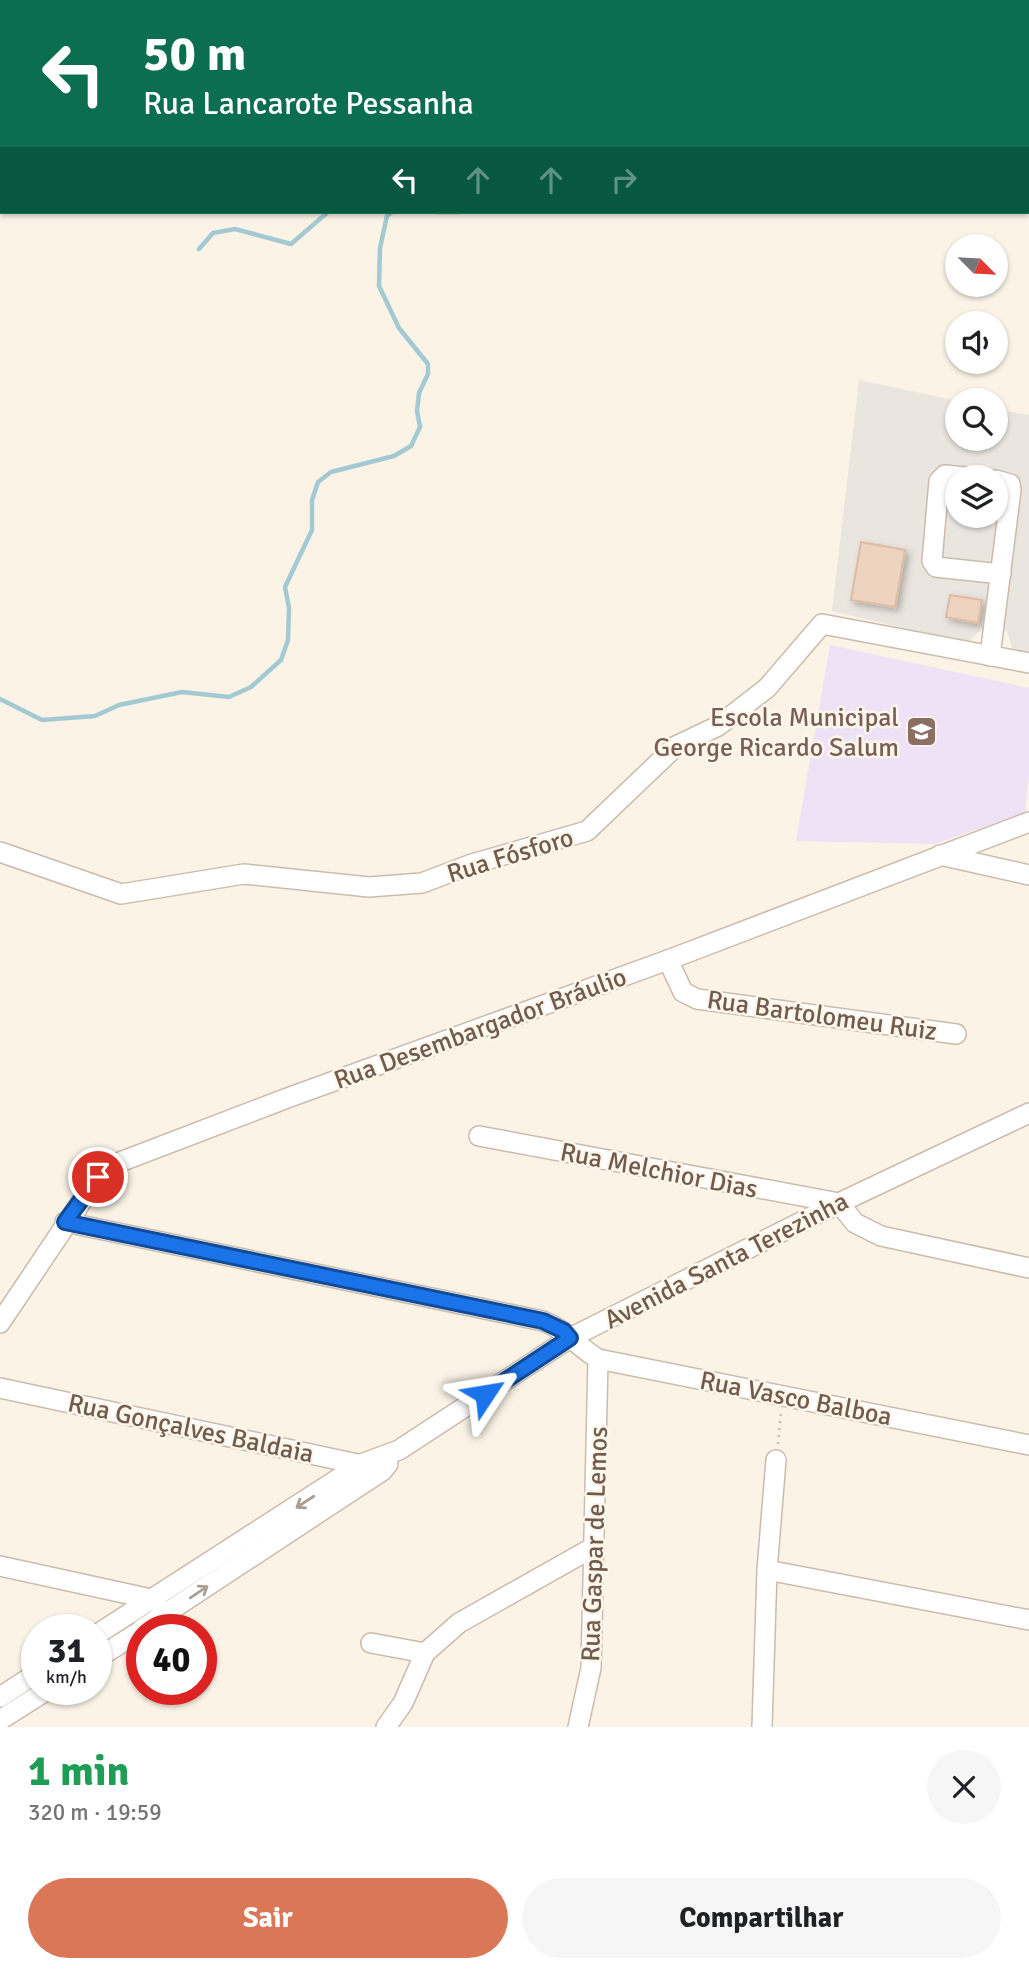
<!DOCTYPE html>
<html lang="pt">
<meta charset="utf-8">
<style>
:root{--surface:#fff;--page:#f6f6f6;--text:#202124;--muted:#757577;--accent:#d97756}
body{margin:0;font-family:Signika,sans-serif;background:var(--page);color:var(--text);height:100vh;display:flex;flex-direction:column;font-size:26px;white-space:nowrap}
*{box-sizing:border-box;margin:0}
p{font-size:23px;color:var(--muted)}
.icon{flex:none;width:38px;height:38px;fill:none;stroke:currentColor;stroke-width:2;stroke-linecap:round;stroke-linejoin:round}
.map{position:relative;height:1727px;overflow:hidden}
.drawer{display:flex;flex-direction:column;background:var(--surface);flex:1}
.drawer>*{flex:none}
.banner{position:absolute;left:0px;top:0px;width:1029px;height:214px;box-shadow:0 2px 5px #0004;background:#0b6e4f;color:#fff;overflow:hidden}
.needle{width:46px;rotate:114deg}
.fabs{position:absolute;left:945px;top:234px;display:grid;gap:14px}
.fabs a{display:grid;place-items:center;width:63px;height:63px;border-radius:50%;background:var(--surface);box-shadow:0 2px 5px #0004;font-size:35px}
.speed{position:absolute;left:21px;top:1614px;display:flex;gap:14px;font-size:35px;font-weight:700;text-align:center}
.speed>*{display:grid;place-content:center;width:91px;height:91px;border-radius:50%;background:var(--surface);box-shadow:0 2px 5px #0004;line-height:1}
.speed small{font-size:18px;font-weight:400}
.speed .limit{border:10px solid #d22;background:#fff;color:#111}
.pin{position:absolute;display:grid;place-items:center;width:60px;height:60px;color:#fff;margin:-30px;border:4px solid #fff;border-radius:50%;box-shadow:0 2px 7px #0007}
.me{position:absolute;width:77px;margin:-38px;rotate:57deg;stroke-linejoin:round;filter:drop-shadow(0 0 5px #0008)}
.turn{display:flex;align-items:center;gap:24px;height:147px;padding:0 28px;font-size:32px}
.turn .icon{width:91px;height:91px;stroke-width:2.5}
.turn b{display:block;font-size:49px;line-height:60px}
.lanes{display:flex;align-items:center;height:66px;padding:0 28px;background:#0003;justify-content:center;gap:35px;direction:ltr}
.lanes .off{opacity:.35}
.round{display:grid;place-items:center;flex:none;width:74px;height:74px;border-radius:37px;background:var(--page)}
.headline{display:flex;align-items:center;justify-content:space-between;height:119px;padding:0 28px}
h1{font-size:42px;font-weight:700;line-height:52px;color:#1e9e55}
.button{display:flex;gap:14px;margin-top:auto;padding:14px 28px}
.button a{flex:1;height:80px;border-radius:42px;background:var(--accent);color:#fff;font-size:28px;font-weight:700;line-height:80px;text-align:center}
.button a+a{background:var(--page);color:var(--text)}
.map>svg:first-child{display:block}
</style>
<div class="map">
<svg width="1029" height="1727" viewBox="0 0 1029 1727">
<defs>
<filter id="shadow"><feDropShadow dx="3.5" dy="3.5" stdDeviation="3.5" flood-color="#0004"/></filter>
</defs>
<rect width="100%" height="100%" fill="#faf3e6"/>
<path fill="#eae5df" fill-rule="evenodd" d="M859,380L958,401L957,439H996V409L1029,415V653L1013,651L1007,631L983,628L967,643L832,611ZM957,478H996V516H957Z"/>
<polygon fill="#f0e2f6" points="830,645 1029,688 1029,775 1025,813 934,844 796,841"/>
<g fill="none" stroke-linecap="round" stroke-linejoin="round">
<g stroke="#a3cad3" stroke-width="4.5">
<polyline points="287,0 289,2"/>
<polyline points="1027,189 1029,189"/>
<polyline points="437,212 459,212"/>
<polyline points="199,249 213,233 235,229 291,244 328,212"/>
<polyline points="0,699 42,720 95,716 119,705 182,692 229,697 251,687 281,660 288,640 289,608 285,587 312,530 312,500 318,482 331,472 394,456 411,446 420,427 417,411 419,393 428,374 428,364 399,328 379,286 380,248 387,216 392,212"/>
</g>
</g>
<g fill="#edd3c0" stroke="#debba2" stroke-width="2" filter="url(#shadow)">
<polygon points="861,542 905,550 895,607 851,600"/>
<polygon points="950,595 982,600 978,623 946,617"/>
</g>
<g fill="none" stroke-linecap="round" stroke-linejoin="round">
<defs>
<g id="minor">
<polyline points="974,478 945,475 939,481 932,561 936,567 1001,574"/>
<polyline points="990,656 1011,490 1010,484 996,480"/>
<polyline points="0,852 121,894 244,874 369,887 422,883 472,864 587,831 676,746 718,726 767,688 822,624 1029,663"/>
<polyline points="940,855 1029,875"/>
<polyline points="668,960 683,992 697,999 956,1034"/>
<polyline points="479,1136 839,1203"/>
<polyline points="839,1203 855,1223 881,1236 1029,1268"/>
<path d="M65,1222L543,1321C565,1329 578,1347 598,1359L1029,1445"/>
<polyline points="0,1323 98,1177 120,1162 290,1097 668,960 1029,822"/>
<polyline points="0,1388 367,1466"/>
<polyline points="0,1566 151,1599 157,1603"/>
<polyline points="767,1570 1029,1620"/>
<polyline points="142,1629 382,1471 388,1464"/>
<polyline points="96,1635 361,1464 399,1450 570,1338 839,1203 1029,1113"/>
<polyline points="371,1643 425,1653"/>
<polyline points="96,1659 142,1630"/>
<polyline points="0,1697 37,1673"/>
<polyline points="0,1720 49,1689"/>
<polyline points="386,1727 403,1703 425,1653 459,1623 592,1548"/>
<polyline points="578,1727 591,1668 598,1359"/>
<polyline points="762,1727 767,1570 776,1460"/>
</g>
</defs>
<use href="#minor" stroke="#cbbbad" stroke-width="22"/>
<g stroke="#d2b7a3" stroke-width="2.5" stroke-dasharray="2 5" stroke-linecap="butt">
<polyline points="614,2 622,2"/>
<polyline points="1027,159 1029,161"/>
<polyline points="778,1444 781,1412"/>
</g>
<use href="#minor" stroke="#fff" stroke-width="19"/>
</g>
<defs><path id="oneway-shaft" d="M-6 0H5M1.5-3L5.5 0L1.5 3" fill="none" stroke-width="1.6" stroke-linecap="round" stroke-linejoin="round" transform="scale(1.75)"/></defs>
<g stroke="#aa9d94">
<use href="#oneway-shaft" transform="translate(305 1502) rotate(147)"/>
<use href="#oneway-shaft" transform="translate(199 1592) rotate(-34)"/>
</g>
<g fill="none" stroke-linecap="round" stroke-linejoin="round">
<defs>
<polyline id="route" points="98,1177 65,1222 543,1321 564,1331 570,1338 485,1394"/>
</defs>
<use href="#route" stroke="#114b97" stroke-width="18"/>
<use href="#route" stroke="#1a73e8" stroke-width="12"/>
</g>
<defs>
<symbol id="school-square" viewBox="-11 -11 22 22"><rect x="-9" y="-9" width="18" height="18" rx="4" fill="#8d6e63" stroke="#fdf7eb"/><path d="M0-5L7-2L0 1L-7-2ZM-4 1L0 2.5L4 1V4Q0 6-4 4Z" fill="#fff"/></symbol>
</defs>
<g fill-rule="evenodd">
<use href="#school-square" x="904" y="714" width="35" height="35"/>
</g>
<g text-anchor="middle" stroke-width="5" stroke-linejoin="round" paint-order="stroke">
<g font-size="26" fill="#785e54" stroke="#fdf7eb" text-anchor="end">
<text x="899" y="726">Escola Municipal<tspan x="899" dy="30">George Ricardo Salum</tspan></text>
</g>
<g font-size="26" fill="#715b4d" stroke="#fdf7eb">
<text transform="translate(510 855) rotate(-17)" y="9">Rua Fósforo</text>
<text transform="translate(822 1015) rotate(8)" y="9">Rua Bartolomeu Ruiz</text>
<text transform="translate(480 1028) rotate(-20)" y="9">Rua Desembargador Bráulio</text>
<text transform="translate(659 1170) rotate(11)" y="9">Rua Melchior Dias</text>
<text transform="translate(726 1260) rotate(-27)" y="9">Avenida Santa Terezinha</text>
<text transform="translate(796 1398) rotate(11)" y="9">Rua Vasco Balboa</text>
<text transform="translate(191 1428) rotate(12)" y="9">Rua Gonçalves Baldaia</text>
<text transform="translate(594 1544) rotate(-88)" y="9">Rua Gaspar de Lemos</text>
</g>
</g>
</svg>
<div class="fabs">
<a><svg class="needle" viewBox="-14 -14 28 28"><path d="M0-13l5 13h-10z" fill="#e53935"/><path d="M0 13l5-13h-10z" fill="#757577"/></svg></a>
<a><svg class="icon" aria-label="sound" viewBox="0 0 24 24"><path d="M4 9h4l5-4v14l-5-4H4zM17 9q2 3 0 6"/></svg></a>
<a><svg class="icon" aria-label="search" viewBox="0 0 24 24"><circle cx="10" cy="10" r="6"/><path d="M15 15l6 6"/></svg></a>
<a><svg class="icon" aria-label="layers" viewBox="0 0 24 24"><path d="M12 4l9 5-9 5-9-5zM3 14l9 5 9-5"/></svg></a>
</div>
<div class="speed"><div>31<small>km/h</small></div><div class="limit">40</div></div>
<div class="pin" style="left:98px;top:1177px;background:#d93025"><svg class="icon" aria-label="arrive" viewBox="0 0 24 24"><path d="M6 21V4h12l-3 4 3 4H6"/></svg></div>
<svg class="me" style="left:485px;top:1394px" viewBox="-20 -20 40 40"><path d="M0-17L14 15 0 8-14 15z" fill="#1a73e8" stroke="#fff" stroke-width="4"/></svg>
<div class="banner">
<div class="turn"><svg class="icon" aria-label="left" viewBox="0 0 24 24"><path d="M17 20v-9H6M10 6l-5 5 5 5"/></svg><div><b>50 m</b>Rua Lancarote Pessanha</div></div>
<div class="lanes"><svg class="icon" aria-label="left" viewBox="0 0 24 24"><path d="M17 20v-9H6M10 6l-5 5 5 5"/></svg><svg class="icon off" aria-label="ahead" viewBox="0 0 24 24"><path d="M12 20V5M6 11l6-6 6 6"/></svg><svg class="icon off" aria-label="ahead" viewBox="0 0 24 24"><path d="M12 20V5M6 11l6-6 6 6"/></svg><svg class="icon off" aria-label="right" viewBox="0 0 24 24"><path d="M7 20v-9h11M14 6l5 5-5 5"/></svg></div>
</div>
</div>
<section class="drawer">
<div class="headline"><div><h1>1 min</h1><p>320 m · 19:59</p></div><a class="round"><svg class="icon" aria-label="close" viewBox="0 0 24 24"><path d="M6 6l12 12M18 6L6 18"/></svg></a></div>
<div class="button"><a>Sair</a><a>Compartilhar</a></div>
</section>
